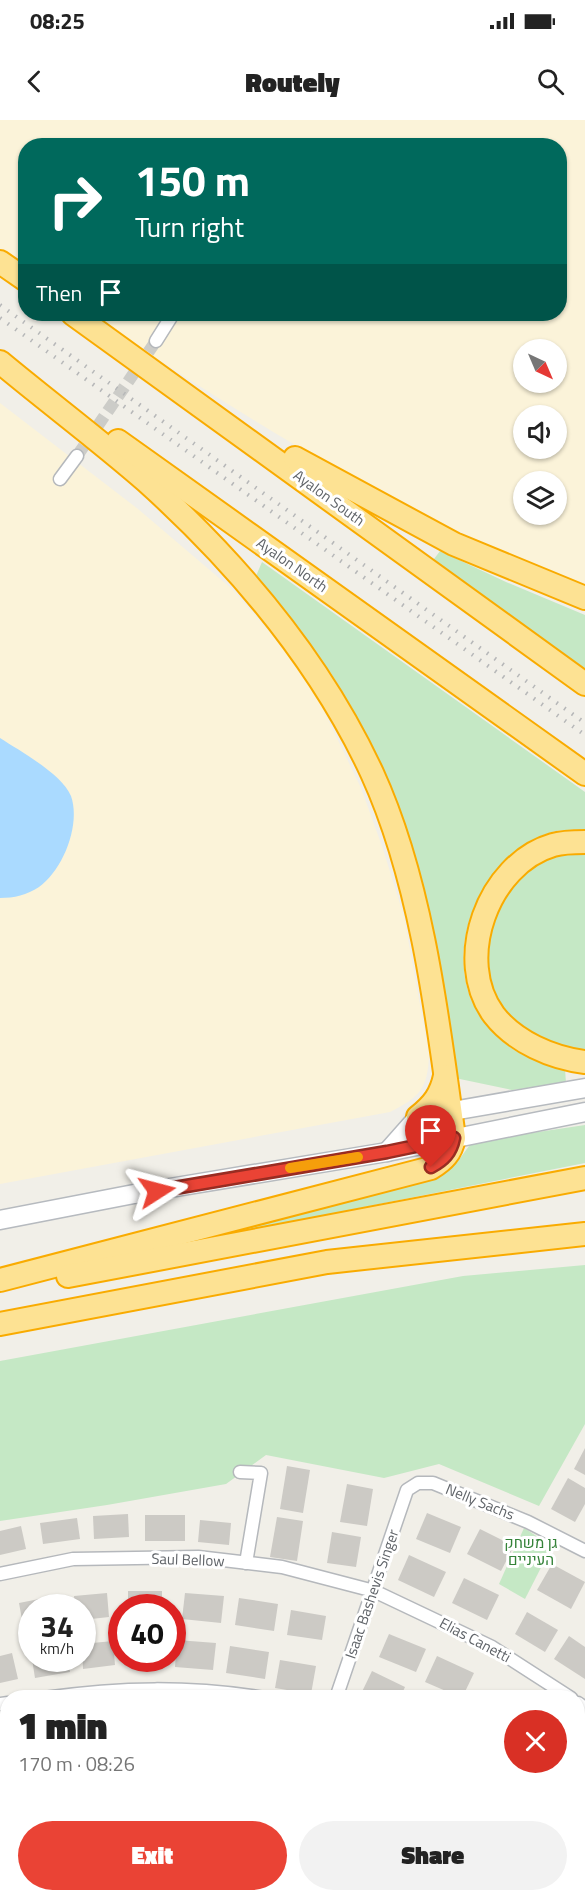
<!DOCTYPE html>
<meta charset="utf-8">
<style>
:root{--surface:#fff;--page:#f2f2f2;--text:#222;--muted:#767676;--accent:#ea4335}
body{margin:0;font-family:"Titillium Web",Heebo,sans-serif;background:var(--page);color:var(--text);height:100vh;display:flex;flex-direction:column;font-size:22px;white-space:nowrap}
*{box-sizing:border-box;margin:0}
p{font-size:20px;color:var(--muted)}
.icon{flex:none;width:33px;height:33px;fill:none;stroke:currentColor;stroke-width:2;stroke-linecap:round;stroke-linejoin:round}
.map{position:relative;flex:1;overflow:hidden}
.sheet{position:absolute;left:0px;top:1570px;width:585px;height:212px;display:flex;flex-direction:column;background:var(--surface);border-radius:24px 24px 0 0;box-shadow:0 2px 4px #0004}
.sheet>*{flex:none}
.guide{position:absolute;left:18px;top:18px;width:549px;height:183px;border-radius:24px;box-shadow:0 2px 4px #0004;background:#00695c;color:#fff;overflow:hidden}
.needle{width:39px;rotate:136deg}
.tools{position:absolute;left:513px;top:219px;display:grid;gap:12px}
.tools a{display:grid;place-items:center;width:54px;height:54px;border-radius:50%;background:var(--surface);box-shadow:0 2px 4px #0004;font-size:30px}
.speed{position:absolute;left:18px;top:1474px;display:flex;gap:12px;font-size:30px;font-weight:700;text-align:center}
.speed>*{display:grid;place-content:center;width:78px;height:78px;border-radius:50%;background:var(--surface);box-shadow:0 2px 4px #0004;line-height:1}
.speed small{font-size:15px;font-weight:400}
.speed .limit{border:9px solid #d22;background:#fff;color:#111}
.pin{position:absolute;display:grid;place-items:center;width:51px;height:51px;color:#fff;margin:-62px -26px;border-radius:50% 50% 50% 0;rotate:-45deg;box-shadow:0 0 6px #0007}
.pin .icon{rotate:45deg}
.me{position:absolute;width:66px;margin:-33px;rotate:81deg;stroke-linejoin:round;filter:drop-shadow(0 0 4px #0008)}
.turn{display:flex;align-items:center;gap:21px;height:126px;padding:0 18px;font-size:27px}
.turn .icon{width:78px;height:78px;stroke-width:2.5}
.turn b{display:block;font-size:42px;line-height:51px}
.then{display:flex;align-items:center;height:57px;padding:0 18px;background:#0003;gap:12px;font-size:22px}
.round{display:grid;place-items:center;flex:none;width:63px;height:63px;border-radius:32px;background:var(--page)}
.headline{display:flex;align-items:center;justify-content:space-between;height:102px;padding:0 18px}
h1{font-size:36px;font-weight:800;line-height:45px}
.cta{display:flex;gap:12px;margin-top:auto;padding:12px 18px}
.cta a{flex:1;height:69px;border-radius:36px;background:var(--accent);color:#fff;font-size:24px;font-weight:800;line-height:69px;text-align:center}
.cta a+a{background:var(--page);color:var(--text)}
.status{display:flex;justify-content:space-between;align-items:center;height:42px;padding:0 30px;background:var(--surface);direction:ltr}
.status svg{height:16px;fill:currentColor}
header{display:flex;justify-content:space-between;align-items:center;height:78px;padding:0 18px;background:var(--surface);font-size:27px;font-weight:800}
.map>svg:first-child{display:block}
</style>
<div class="status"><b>08:25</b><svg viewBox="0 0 49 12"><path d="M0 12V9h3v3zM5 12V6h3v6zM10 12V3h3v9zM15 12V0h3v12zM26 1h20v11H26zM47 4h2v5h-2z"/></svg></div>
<header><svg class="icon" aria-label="back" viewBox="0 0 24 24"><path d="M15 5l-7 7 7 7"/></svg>Routely<svg class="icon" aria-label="search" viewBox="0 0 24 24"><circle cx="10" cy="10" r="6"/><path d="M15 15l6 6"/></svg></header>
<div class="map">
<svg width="585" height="1781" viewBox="0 0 585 1781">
<rect width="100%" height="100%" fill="#f1efe8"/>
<g fill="#c5e8c5">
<polygon points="440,431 506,462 585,495 585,553 431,443"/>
<path d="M262,442L585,672V709C573,710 560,709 549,713C478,736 436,840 484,902C504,929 533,943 565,949L566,963L512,970L455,958L403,704L386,657L366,613L331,553L256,456Z"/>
<path d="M585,731V933C555,925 521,915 502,889C467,843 495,762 545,739C558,733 571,732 585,731Z"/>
<polygon points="585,1005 585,1043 199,1120 446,1051 458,1041 472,1022"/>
<polygon points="585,1145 585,1304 539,1386 439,1344 384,1358 266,1335 226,1364 107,1385 0,1401 0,1241 463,1156"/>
<polygon points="524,1408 552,1426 525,1479 499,1464"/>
</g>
<g fill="#fbf3d9" fill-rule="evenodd">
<path d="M0,0H585V464C407,399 247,301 91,194H560V26H26L25,148L0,131ZM524,230H556V262H524ZM524,296H556V328H524ZM524,362H556V394H524Z"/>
<path d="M0,283L138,389L232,469L294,540L322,587L361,668L383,729L404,797L429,934C428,968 420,977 390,992L0,1064Z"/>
</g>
<path fill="#aadaff" d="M0,618C20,631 62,654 71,676C81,705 63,750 39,767C27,775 14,778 0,778Z"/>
<g fill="#cccac5">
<polygon points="585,1328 585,1355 574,1349"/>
<polygon points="287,1346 310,1350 303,1393 280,1389"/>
<polygon points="568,1358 585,1368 585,1384 575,1402 551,1389"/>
<polygon points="347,1364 373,1369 367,1406 340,1402"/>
<polygon points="427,1393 461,1407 450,1433 416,1419"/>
<polygon points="128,1394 129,1417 94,1419 93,1396"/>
<rect x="145" y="1395" width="40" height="26"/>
<polygon points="277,1397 303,1401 297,1441 270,1437"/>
<polygon points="77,1398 80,1419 43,1424 40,1403"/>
<polygon points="200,1400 231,1403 229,1425 198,1422"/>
<polygon points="21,1406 26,1429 0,1435 0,1411"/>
<polygon points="480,1409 514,1426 501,1451 467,1434"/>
<polygon points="332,1412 361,1417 356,1447 327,1443"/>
<polygon points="409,1435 446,1452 434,1477 398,1460"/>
<polygon points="552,1444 585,1462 571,1489 537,1470"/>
<polygon points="464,1458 499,1475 487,1500 452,1483"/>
<rect x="128" y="1471" width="34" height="17"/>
<polygon points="107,1473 109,1497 82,1500 82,1488 75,1488 74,1476"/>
<polygon points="185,1473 224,1476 221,1503 182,1499"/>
<polygon points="54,1476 56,1488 32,1488 32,1510 24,1511 19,1483"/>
<polygon points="239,1478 278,1484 274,1511 235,1505"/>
<polygon points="291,1490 326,1496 322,1520 287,1515"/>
<polygon points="527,1492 558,1510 545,1532 515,1514"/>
<polygon points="389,1514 426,1529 416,1552 379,1537"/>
<polygon points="569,1516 585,1527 585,1559 554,1539"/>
<polygon points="177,1520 216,1523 213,1550 175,1547"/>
<polygon points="113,1521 115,1545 83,1549 82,1524"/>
<polygon points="230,1526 269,1532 265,1559 226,1553"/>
<polygon points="12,1533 18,1559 0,1563 0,1536"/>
<polygon points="437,1536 474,1553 462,1578 425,1562"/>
<polygon points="32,1539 68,1539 70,1552 35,1558"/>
<rect x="127" y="1539" width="34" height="7"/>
<polygon points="280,1540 316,1546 311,1574 275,1568"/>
<polygon points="372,1551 405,1567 400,1578 359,1578"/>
<polygon points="585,1634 585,1658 578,1651 578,1642"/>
<polygon points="0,1680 8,1709 8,1717 0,1719"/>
<polygon points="578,1684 585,1691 585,1695 578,1703"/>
<polygon points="449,1774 469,1774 470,1781 449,1781"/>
<polygon points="548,1774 566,1774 574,1781 542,1781"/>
</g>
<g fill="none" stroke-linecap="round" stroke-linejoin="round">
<polyline stroke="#ccccc8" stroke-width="12" stroke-dasharray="12 6" stroke-linecap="butt" points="77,336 156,221"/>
<defs>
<g id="street">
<polyline points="156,221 173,194"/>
<polyline points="60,359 77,336"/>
<polyline points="240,1352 261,1353 246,1443"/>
<polyline points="0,1454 73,1439 198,1437 282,1447 374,1471 492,1527 571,1578"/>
<path d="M44,1578C121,1567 189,1566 265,1578"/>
<polyline points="336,1578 407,1370 418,1363 433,1363 528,1402 585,1431"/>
<polyline points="578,1583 585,1588"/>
<polyline points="0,1584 8,1583"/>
<polyline points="578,1727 585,1724"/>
<polyline points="510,1781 516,1774"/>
</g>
<g id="secondary">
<polyline points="387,1032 418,997 585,968"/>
<polyline points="0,1100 134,1074 387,1032 585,992"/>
<polyline points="0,1755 8,1754"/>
<polyline points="324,1774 338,1781"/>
</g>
<g id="highway">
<polyline points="0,142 26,160"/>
<polyline points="73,194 585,564"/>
<path d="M0,242C48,282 99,320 146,361C237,443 320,541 372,653C422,762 438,900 454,1018C451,1033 444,1040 431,1048L0,1160"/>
<polyline points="118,321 585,654"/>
<polyline points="295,338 454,424 585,478"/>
<path d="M585,722C575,722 563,722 553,725C488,744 453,840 494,895C515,922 552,938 585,942"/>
<path d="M418,997C433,985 441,975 445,956"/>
<polyline points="68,1156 585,1058"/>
<polyline points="0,1204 327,1142 585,1114"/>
</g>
</defs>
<use href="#street" stroke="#b5b8bc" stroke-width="15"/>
<use href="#secondary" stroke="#b6babf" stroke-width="21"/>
<use href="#highway" stroke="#f9ab00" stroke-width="26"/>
<use href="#street" stroke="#fff" stroke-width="12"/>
<use href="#secondary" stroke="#fff" stroke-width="18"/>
<use href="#highway" stroke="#fde293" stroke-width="22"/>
<g stroke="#b6b7b8" stroke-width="4" stroke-dasharray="1.5 8" stroke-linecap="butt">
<polyline points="0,185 585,603"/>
<polyline points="0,198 585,615"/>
</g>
</g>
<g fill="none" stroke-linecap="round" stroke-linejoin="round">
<defs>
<path id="route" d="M157,1071L387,1032L454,1018C451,1033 444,1040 431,1047"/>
</defs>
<use href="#route" stroke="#982c22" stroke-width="15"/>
<use href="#route" stroke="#ea4335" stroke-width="10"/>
<polyline stroke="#f59e0b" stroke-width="10" points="290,1048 358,1037"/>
</g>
<g text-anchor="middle" stroke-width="6" stroke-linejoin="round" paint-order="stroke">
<g font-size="15" fill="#5f6368" stroke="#fff">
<text transform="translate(329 378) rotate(36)" y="5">Ayalon South</text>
<text transform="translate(292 445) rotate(35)" y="5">Ayalon North</text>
<text transform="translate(480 1382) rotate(22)" y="5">Nelly Sachs</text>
<text transform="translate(188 1440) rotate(2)" y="5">Saul Bellow</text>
<text transform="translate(372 1474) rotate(-71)" y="5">Isaac Bashevis Singer</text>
<text transform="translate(475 1520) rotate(28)" y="5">Elias Canetti</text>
</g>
<g font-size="15" fill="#348238" stroke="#fff">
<text x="531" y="1428">גן משחק<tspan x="531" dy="17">העיניים</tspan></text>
</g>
</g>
</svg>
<div class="tools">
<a><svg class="needle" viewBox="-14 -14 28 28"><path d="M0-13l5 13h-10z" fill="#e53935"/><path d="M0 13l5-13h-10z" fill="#767676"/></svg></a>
<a><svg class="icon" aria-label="sound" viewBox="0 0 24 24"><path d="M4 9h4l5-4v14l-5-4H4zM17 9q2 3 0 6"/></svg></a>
<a><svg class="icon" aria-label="layers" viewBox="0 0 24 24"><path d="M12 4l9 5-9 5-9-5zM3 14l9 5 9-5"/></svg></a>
</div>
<div class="speed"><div>34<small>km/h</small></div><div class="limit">40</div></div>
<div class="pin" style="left:431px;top:1047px;background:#d93025"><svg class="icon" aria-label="arrive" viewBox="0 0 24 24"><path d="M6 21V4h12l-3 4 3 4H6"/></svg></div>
<svg class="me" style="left:157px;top:1071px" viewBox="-20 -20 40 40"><path d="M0-17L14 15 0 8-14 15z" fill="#ea4335" stroke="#fff" stroke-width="4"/></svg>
<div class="guide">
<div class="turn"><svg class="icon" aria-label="right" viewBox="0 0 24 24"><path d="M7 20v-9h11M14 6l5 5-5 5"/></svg><div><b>150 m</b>Turn right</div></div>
<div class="then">Then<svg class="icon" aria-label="arrive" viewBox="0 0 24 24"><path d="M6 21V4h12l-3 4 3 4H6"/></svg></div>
</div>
<section class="sheet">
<div class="headline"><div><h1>1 min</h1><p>170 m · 08:26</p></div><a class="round" style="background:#d93025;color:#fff"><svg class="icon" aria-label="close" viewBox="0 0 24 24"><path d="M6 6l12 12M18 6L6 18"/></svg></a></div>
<div class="cta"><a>Exit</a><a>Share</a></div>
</section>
</div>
